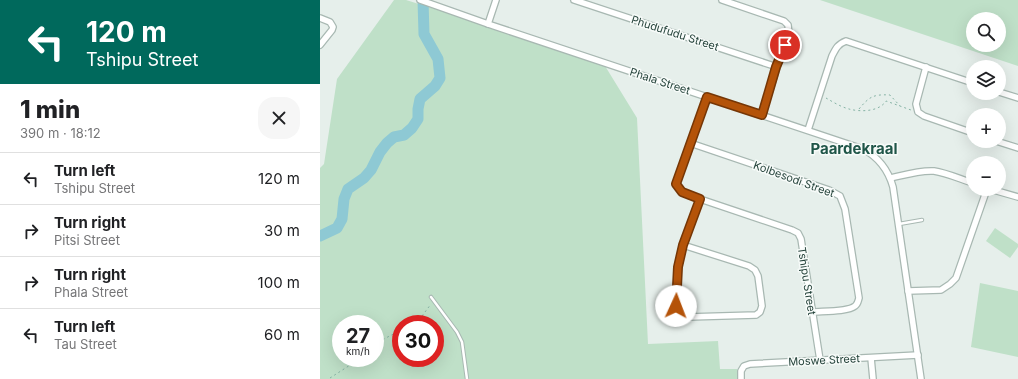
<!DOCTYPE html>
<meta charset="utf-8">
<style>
:root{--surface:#fff;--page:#f6f6f6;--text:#202124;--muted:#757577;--line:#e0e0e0}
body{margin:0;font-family:Inter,sans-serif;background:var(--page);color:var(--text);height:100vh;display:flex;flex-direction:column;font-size:15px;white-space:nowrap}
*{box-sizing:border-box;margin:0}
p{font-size:13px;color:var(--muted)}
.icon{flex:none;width:22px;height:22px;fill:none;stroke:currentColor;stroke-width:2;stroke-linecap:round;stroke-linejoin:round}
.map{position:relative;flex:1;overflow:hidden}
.sheet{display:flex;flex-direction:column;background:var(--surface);width:320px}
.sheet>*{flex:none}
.top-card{background:#00695c;color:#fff;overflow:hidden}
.buttons{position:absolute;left:646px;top:12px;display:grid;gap:8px}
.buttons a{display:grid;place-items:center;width:40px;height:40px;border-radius:50%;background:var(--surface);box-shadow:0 4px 16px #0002;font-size:20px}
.speed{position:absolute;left:12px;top:315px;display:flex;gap:8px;font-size:20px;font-weight:700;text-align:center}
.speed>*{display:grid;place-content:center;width:52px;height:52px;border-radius:50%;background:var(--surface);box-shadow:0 4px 16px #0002;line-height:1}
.speed small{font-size:10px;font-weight:400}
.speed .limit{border:6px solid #d22;background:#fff;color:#111}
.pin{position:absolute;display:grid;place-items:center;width:34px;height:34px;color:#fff;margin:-17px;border:2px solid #fff;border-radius:50%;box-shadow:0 1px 4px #0007}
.me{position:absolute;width:44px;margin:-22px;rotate:2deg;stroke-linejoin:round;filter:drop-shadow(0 0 3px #0008)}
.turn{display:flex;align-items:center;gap:14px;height:84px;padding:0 20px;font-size:18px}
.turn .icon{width:52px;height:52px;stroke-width:2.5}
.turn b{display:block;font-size:28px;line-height:34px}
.round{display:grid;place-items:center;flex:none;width:42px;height:42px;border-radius:16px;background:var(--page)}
.overview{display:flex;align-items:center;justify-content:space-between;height:68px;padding:0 20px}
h1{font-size:24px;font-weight:800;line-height:30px}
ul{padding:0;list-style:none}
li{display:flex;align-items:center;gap:12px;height:52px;padding:0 20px;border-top:1px solid var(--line)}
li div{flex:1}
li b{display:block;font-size:15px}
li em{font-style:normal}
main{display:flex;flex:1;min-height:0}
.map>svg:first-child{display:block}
</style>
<main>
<section class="sheet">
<div class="top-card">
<div class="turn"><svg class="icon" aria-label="left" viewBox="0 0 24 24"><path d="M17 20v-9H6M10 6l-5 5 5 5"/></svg><div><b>120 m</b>Tshipu Street</div></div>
</div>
<div class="overview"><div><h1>1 min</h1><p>390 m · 18:12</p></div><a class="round"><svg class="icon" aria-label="close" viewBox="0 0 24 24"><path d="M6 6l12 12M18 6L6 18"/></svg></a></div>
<ul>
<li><svg class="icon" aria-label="left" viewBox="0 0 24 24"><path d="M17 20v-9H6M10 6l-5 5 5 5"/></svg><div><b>Turn left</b><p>Tshipu Street</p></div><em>120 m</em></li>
<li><svg class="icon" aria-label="right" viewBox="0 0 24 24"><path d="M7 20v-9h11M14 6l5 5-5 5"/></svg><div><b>Turn right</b><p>Pitsi Street</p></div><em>30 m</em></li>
<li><svg class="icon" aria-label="right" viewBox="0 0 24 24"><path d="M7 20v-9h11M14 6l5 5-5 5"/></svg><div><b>Turn right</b><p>Phala Street</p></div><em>100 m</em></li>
<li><svg class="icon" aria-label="left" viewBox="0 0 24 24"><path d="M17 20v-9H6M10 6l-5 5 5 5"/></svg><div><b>Turn left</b><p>Tau Street</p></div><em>60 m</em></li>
</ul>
</section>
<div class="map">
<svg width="698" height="379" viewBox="0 0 698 379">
<rect width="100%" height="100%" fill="#e6efeb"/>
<g fill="#bfe0c8" fill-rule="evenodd">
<path d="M74,0H86L282,61L317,118L328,344L398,341L400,369H417V379H0V168L4,164L17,79ZM21,324H55V358H21ZM81,324H115V358H81Z"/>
<path d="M500,0H698V66ZM653,19H679V45H653Z"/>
<polygon points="675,228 698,244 698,247 690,258 666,241"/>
<polygon points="660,283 698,291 698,357 651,347"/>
</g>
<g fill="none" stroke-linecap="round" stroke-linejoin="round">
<polyline stroke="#8ec9d4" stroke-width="11" points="0,236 17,228 22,219 24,199 28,189 44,178 51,170 60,152 67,143 74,137 84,135 92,128 98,119 98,109 100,99 115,86 120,78 118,59 104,34 103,0"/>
<defs>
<g id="lane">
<polyline points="579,224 602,220"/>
<polyline points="111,297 137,332 142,342 147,379"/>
</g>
<g id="street">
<path d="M100,0L168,24L543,149C558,157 568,169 573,187L601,379"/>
<polyline points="254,0 457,67"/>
<polyline points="402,0 464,21 468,25 469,34 457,67 442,115"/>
<polyline points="0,18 10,22 13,27 12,30 0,45"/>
<polyline points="168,24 176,0"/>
<polyline points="606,67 596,104 598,112 604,116 653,133"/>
<polyline points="679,92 698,98"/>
<polyline points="387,97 356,183 362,192 380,199 472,230 478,233 481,239 500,360"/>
<path d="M488,130L512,56C516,48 518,44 526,41L653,83"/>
<polyline points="676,141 698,148"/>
<path d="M370,143L509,190L520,196L525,209L539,298C538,301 538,304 535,306C528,312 502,311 492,312"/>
<path d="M571,178C584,175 600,170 614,171C627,173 640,179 653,183"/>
<polyline points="670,189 698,197"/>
<polyline points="363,245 429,266 435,270 438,276 442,306 440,312 436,315 368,317 362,317 358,315 356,306 358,267 363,245 380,199"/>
<polyline points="588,291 621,290 630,284 636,278 667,189"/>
<polyline points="551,358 553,379"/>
<polyline points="421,379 421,371 424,366 430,364 598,355"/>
</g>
</defs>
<use href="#lane" stroke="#a8b8b2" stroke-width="4.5"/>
<use href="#street" stroke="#a8b8b2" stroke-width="8"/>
<g stroke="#86b3a5" stroke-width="1" stroke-dasharray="2 3" stroke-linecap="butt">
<path d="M506,98C513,102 521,107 529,109C540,112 559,112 566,101L591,110"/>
<path d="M539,109C549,97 553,94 570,95L580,106"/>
<polyline points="96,324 111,304"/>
<polyline points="55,346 62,340 81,330"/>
<polyline points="10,378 41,358"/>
</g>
<use href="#lane" stroke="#fff" stroke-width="2.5"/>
<use href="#street" stroke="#fff" stroke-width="5.5"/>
</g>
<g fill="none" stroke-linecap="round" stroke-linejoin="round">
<defs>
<polyline id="route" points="356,306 358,267 363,245 380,199 362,192 356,184 387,97 442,115 456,67 465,45"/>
</defs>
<use href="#route" stroke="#753606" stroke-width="10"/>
<use href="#route" stroke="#b45309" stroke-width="7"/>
</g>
<g text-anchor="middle" stroke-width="3" stroke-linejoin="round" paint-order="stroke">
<g font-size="11" fill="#24423a" stroke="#f7fbf9">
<text transform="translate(355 33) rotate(18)" y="4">Phudufudu Street</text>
<text transform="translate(340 81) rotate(18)" y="4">Phala Street</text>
<text transform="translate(474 179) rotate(20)" y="4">Kolbesodi Street</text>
<text transform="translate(487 281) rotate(81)" y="4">Tshipu Street</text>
<text transform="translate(504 360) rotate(-3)" y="4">Moswe Street</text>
</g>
<g font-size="15" font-weight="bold" fill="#1f5548" stroke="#f7fbf9">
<text x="534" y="154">Paardekraal</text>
</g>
</g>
</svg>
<div class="buttons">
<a><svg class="icon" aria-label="search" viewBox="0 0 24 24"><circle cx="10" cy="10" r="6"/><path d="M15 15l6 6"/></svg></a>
<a><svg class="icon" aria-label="layers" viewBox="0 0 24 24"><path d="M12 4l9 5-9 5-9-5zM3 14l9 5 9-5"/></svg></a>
<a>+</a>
<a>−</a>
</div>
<div class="speed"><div>27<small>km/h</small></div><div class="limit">30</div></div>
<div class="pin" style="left:465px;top:45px;background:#d93025"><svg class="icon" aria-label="arrive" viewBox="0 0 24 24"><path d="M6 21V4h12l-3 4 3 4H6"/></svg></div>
<svg class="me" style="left:356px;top:306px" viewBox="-20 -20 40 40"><circle r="19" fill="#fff"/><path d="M0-13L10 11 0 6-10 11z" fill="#b45309"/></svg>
</div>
</main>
